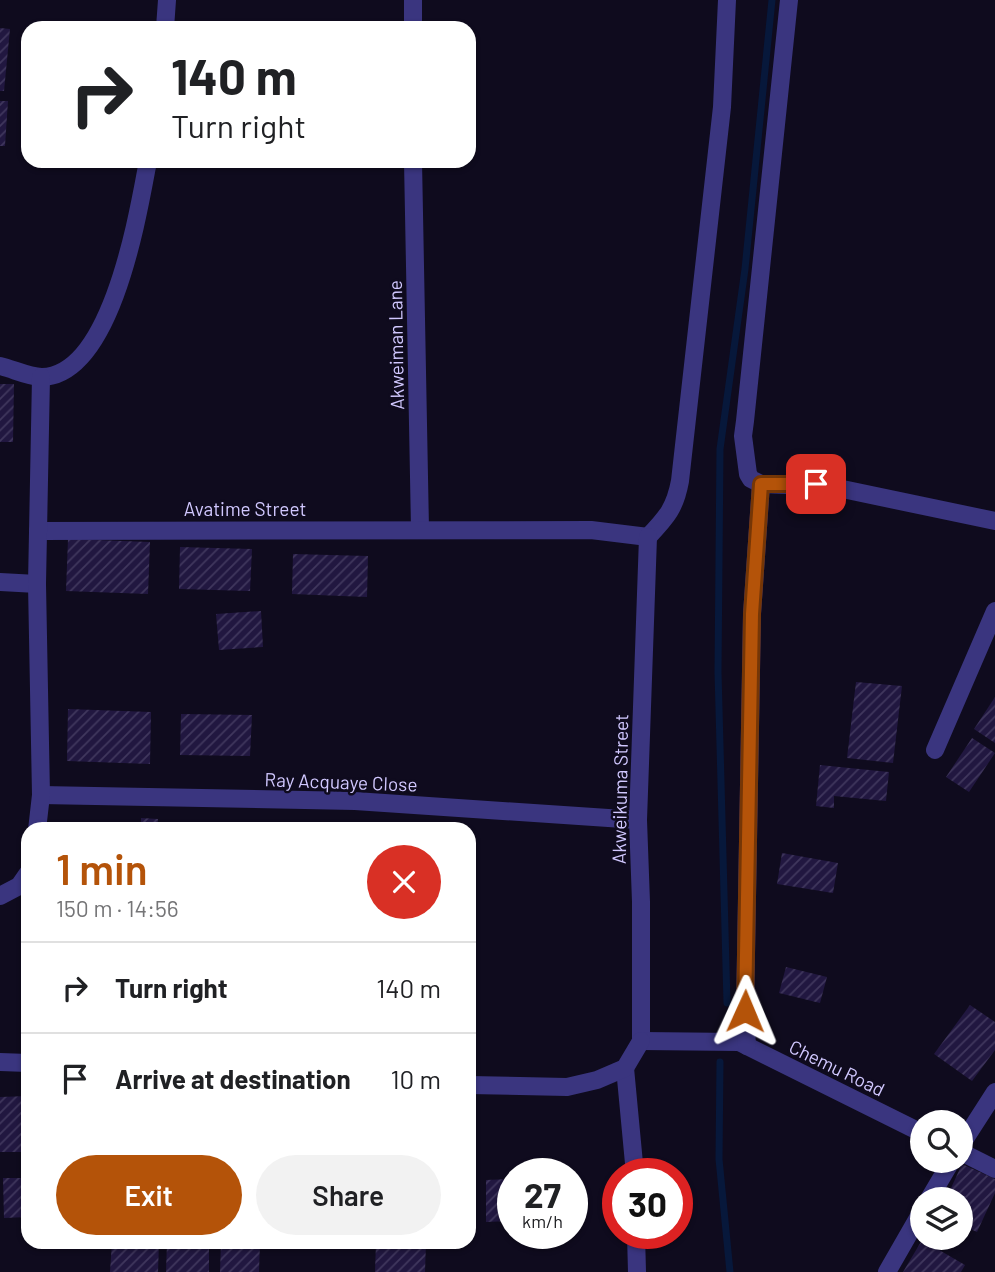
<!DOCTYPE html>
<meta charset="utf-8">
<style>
:root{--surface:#fff;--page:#f2f2f2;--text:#202124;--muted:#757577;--line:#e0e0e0;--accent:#b45309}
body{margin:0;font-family:Barlow,sans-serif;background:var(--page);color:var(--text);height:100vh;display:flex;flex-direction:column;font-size:26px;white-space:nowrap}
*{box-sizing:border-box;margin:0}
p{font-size:23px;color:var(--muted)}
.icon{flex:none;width:38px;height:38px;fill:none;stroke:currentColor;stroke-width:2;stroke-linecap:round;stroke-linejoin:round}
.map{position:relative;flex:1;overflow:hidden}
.sheet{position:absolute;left:21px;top:822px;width:455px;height:427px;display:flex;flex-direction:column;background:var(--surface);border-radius:21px;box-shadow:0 2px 5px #0004}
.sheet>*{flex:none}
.guide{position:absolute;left:21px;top:21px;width:455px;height:147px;border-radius:21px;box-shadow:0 2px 5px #0004;background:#fff;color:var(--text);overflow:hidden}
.buttons{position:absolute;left:910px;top:1110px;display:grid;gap:14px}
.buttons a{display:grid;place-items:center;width:63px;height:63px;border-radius:50%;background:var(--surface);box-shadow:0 2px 5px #0004;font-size:35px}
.speed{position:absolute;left:497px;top:1158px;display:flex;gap:14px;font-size:35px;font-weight:700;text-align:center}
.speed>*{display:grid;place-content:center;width:91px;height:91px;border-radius:50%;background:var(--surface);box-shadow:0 2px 5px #0004;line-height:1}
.speed small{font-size:18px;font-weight:400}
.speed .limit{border:10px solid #d22;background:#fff;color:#111}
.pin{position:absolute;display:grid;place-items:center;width:60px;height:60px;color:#fff;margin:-30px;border-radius:14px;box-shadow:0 4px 10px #0006}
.me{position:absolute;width:77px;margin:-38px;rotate:1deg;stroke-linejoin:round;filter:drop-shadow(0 0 5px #0008)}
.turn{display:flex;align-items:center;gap:24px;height:147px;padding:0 35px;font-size:32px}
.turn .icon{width:91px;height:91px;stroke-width:2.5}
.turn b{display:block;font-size:49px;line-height:60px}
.round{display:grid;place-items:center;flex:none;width:74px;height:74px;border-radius:37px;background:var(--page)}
.head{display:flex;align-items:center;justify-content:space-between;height:119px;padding:0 35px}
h1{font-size:42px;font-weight:600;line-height:52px;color:var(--accent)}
.button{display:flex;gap:14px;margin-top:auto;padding:14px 35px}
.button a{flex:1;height:80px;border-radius:42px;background:var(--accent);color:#fff;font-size:28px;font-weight:600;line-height:80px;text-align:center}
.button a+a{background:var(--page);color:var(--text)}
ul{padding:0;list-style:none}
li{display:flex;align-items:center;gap:21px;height:91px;padding:0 35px;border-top:2px solid var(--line)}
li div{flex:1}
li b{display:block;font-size:26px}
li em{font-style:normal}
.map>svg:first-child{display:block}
</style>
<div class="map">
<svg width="995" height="1272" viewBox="0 0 995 1272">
<defs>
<pattern id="building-hatch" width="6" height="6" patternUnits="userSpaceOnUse" patternTransform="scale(1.75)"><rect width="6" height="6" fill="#211740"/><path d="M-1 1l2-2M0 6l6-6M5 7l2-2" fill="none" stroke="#40375d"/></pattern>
</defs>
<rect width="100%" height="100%" fill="#0f0b1e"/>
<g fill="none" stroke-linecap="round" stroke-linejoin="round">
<g stroke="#07183b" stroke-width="7">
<polyline points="727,1003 718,672 720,449 745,269 772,0"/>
<polyline points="720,1062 719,1159 730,1272"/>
</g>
</g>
<g fill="url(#building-hatch)">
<polygon points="0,28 10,29 4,91 0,91"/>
<polygon points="0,101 8,101 5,146 0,146"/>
<polygon points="0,384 14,384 13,442 0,442"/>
<polygon points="68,539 150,542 148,594 66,591"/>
<polygon points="180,547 252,549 250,591 179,589"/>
<polygon points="293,554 368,556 367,597 292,594"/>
<polygon points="261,611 263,647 219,650 216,614"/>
<polygon points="856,682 902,686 893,763 847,758"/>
<polygon points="995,697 995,743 974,729"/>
<polygon points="68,709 151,712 150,764 67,761"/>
<polygon points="181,714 252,715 250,756 180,755"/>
<polygon points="972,738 995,753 969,792 946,777"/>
<polygon points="820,765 889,772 886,801 834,796 834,808 816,806"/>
<polygon points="141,818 158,819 158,830 141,830"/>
<polygon points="782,853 838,863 833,893 777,884"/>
<polygon points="786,967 827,977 820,1003 779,993"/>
<polygon points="970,1005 995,1022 995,1050 972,1081 934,1054"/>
<polygon points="28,1096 28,1152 0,1152 0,1097"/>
<polygon points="962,1164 995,1179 995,1193 977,1232 961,1225 961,1199 946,1199"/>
<polygon points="3,1178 28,1178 28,1217 4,1218"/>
<polygon points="513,1179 513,1221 486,1222 486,1180"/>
<polygon points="922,1240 965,1265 961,1272 903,1272"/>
<polygon points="112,1242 159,1242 158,1272 110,1272"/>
<polygon points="167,1242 209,1242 209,1272 166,1272"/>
<polygon points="221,1242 260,1242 259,1272 220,1272"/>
<polygon points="376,1242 426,1242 425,1272 375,1272"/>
</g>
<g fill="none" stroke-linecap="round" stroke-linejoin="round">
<g stroke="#3a357f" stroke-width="18">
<polyline points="789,0 745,421 743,436 748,474 751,479 761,484 833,487 995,521"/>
<polyline points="165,28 167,0"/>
<polyline points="413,28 413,0"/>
<polyline points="413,161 420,529"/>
<path d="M0,366C13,369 29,377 42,377C112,375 138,214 148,161"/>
<polyline points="38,531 591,530 648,537"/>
<path d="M648,537C667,517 675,508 680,481L722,107L727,0"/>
<polyline points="0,582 37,584"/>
<polyline points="935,750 995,611"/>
<polyline points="41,795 355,801 638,820"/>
<polyline points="37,830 41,795 37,584 41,377"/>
<polyline points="0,896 19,886 28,873"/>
<polyline points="641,1041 641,902 638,820 648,537"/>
<polyline points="641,1041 739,1042 922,1133"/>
<polyline points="747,1046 745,1011 752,614 761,484"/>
<polyline points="0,1062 28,1063"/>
<polyline points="625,1068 635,1174"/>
<polyline points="469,1085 567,1087 597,1080 625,1068 641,1041"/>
<polyline points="961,1145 995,1092"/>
<polyline points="961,1152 995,1169"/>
<polyline points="929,1199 952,1160"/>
<polyline points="636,1234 637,1272"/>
<polyline points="887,1272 922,1211"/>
</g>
</g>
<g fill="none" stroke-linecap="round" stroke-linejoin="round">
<defs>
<polyline id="route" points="745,1011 752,614 761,484 816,484"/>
</defs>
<use href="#route" stroke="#753606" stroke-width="18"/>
<use href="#route" stroke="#b45309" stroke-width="12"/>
</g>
<g text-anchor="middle" stroke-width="5" stroke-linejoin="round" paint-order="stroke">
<g font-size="19" fill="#d1c8ff" stroke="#0f0b1e">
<text transform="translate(396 345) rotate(-91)" y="7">Akweiman Lane</text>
<text x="245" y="516">Avatime Street</text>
<text transform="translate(341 782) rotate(2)" y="7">Ray Acquaye Close</text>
<text transform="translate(620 789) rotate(-89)" y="7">Akweikuma Street</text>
<text transform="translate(837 1068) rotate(26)" y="7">Chemu Road</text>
</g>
</g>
</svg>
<div class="buttons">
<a><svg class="icon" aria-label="search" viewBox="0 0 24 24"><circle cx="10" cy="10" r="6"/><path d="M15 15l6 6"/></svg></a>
<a><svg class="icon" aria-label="layers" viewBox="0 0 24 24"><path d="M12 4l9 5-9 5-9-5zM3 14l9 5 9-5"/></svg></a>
</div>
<div class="speed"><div>27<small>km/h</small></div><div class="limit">30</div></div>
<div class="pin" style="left:816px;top:484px;background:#d93025"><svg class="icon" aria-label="arrive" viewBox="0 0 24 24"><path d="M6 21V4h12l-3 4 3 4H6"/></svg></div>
<svg class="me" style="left:745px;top:1011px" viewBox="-20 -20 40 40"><path d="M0-17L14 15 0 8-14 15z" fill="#b45309" stroke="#fff" stroke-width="4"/></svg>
<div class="guide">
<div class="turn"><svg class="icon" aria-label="right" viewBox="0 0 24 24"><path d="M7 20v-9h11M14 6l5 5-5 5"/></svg><div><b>140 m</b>Turn right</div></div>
</div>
<section class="sheet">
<div class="head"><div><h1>1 min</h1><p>150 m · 14:56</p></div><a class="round" style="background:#d93025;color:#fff"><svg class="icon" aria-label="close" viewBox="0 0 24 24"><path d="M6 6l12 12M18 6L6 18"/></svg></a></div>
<ul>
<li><svg class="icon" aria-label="right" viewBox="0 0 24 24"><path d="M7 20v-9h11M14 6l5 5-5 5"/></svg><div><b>Turn right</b></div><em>140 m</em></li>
<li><svg class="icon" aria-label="arrive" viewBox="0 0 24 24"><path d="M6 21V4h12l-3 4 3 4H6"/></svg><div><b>Arrive at destination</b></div><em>10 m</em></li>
</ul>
<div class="button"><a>Exit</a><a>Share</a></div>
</section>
</div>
